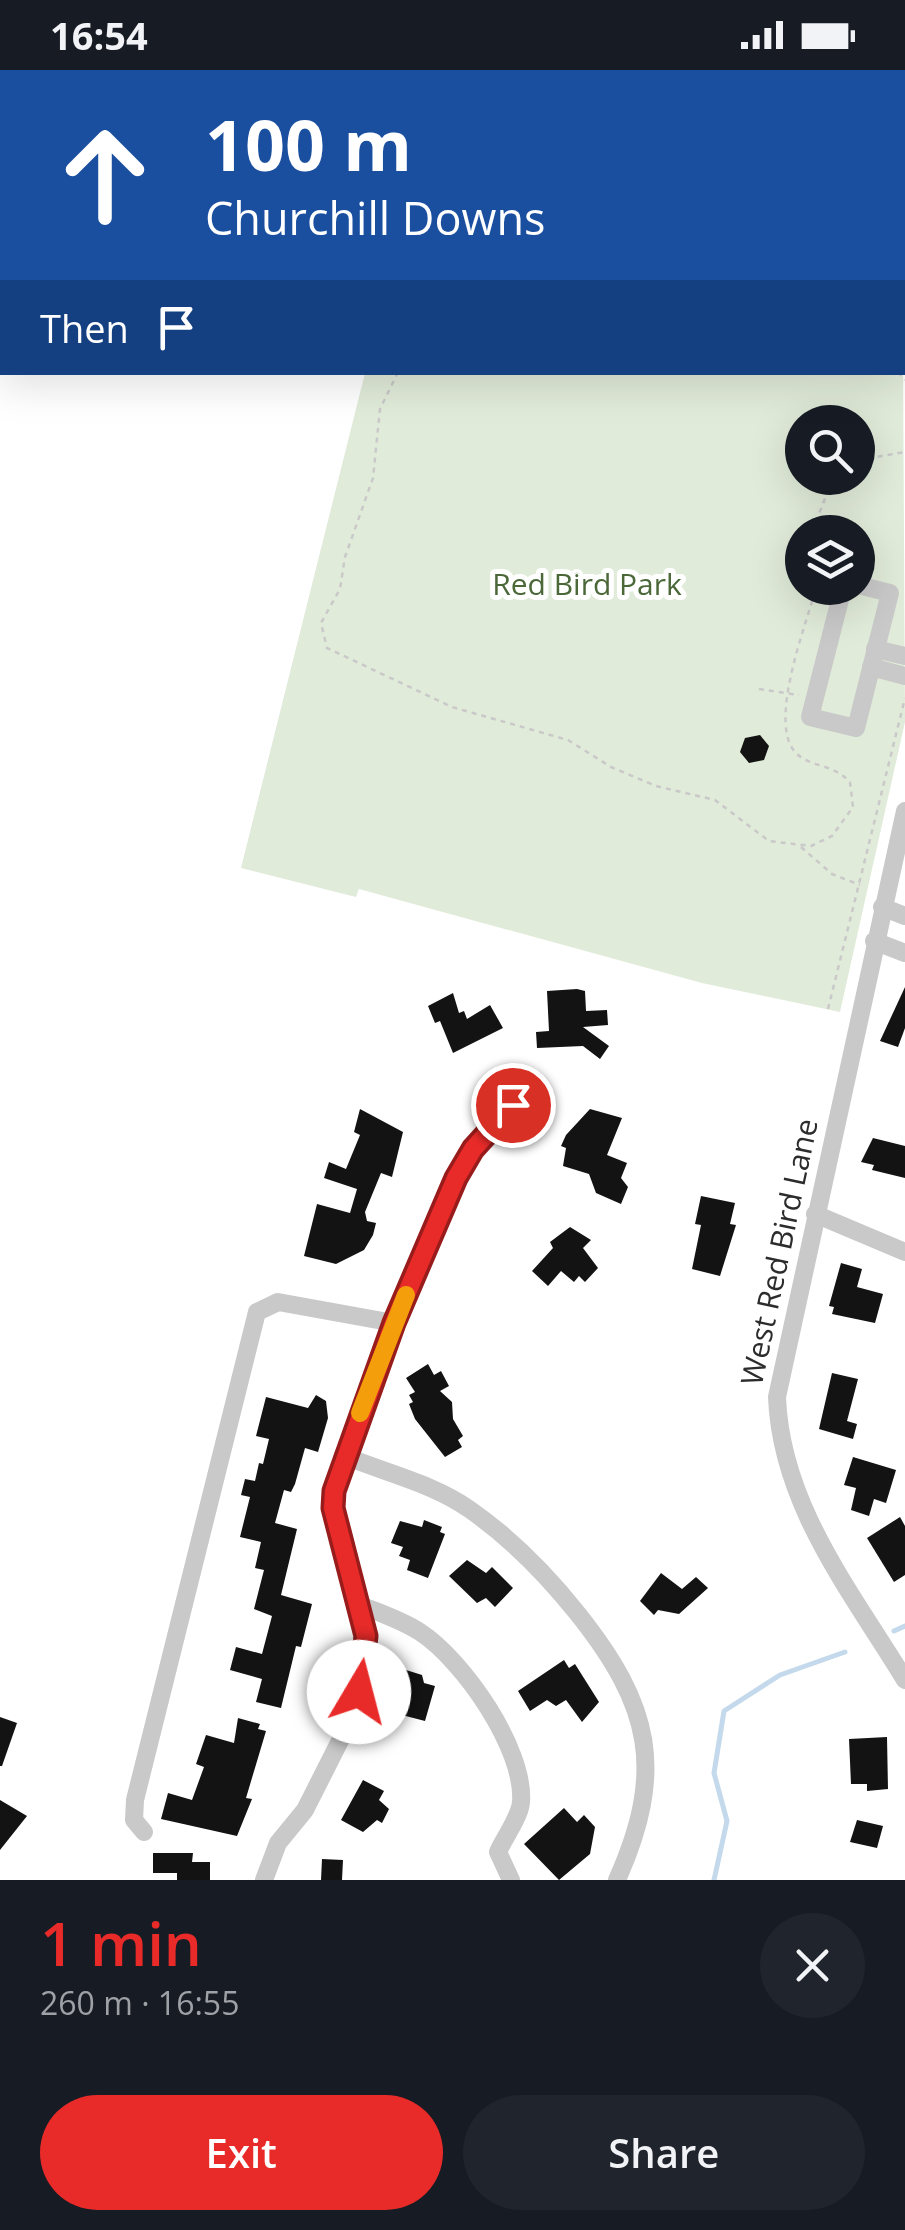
<!DOCTYPE html>
<meta charset="utf-8">
<style>
:root{--surface:#171b24;--page:#20242c;--text:#f1f3f6;--muted:#9ea1a6;--accent:#e82b29}
body{margin:0;font-family:"Open Sans",sans-serif;background:var(--page);color:var(--text);height:100vh;display:flex;flex-direction:column;font-size:38px;white-space:nowrap}
*{box-sizing:border-box;margin:0}
p{font-size:32px;color:var(--muted)}
.icon{flex:none;width:55px;height:55px;fill:none;stroke:currentColor;stroke-width:2;stroke-linecap:round;stroke-linejoin:round}
.map{position:relative;height:1810px;overflow:hidden}
.sheet{display:flex;flex-direction:column;background:var(--surface);flex:1}
.sheet>*{flex:none}
.guide{position:absolute;left:0px;top:0px;width:905px;height:305px;box-shadow:0 10px 40px #0002;background:#1a4fa0;color:#fff;overflow:hidden}
.tools{position:absolute;left:785px;top:335px;display:grid;gap:20px}
.tools a{display:grid;place-items:center;width:90px;height:90px;border-radius:50%;background:var(--surface);box-shadow:0 10px 40px #0002;font-size:50px}
.pin{position:absolute;display:grid;place-items:center;width:85px;height:85px;color:#fff;margin:-42px;border:5px solid #fff;border-radius:50%;box-shadow:0 2px 10px #0007}
.me{position:absolute;width:110px;margin:-55px;rotate:8deg;stroke-linejoin:round;filter:drop-shadow(0 0 8px #0008)}
.turn{display:flex;align-items:center;gap:35px;height:210px;padding:0 40px;font-size:45px}
.turn .icon{width:130px;height:130px;stroke-width:2.5}
.turn b{display:block;font-size:70px;line-height:85px}
.then{display:flex;align-items:center;height:95px;padding:0 40px;background:#0003;gap:20px;font-size:38px}
.round{display:grid;place-items:center;flex:none;width:105px;height:105px;border-radius:52px;background:var(--page)}
.overview{display:flex;align-items:center;justify-content:space-between;height:170px;padding:0 40px}
h1{font-size:60px;font-weight:600;line-height:75px;color:var(--accent)}
.button{display:flex;gap:20px;margin-top:auto;padding:20px 40px}
.button a{flex:1;height:115px;border-radius:60px;background:var(--accent);color:#fff;font-size:40px;font-weight:600;line-height:115px;text-align:center}
.button a+a{background:var(--page);color:var(--text)}
.status{display:flex;justify-content:space-between;align-items:center;height:70px;padding:0 50px;background:var(--surface);direction:ltr}
.status svg{height:28px;fill:currentColor}
.map>svg:first-child{display:block}
</style>
<div class="status"><b>16:54</b><svg viewBox="0 0 49 12"><path d="M0 12V9h3v3zM5 12V6h3v6zM10 12V3h3v9zM15 12V0h3v12zM26 1h20v11H26zM47 4h2v5h-2z"/></svg></div>
<div class="map">
<svg width="905" height="1810" viewBox="0 0 905 1810">
<rect width="100%" height="100%" fill="#fff"/>
<path fill="#e1ebd9" fill-rule="evenodd" d="M903,286L905,652L840,942L702,913L359,819L356,827L241,798L365,303L902,302ZM802,352H858V408H802ZM802,462H858V518H802Z"/>
<g fill="none" stroke-linecap="round" stroke-linejoin="round">
<g stroke="#c4d9eb" stroke-width="5">
<polyline points="894,1561 905,1556"/>
<polyline points="714,1810 727,1751 714,1703 724,1641 780,1605 845,1582"/>
</g>
</g>
<g fill="#131313">
<polygon points="760,665 769,676 764,690 749,693 740,682 745,668"/>
<polygon points="905,917 905,958 898,977 880,971"/>
<polygon points="577,919 585,921 586,941 607,940 608,955 583,957 609,976 600,989 583,976 537,978 536,962 549,961 547,921"/>
<polygon points="453,923 459,943 464,941 467,949 490,935 503,958 453,983 440,951 435,953 428,936"/>
<polygon points="360,1039 403,1062 392,1107 381,1103 365,1142 367,1151 376,1153 373,1165 364,1180 336,1194 304,1186 317,1134 350,1143 357,1119 324,1108 329,1092 346,1099 360,1065 354,1062"/>
<polygon points="590,1039 622,1048 607,1085 627,1093 621,1108 628,1117 621,1134 596,1123 589,1104 563,1096 566,1078 561,1076 566,1065"/>
<polygon points="873,1068 905,1076 905,1108 872,1100 874,1095 861,1092"/>
<polygon points="701,1126 735,1133 730,1154 736,1155 720,1206 692,1199 701,1155 695,1154"/>
<polygon points="570,1157 591,1170 583,1178 598,1198 585,1212 579,1206 574,1212 561,1201 548,1216 532,1201 553,1178 550,1172"/>
<polygon points="841,1193 862,1199 857,1217 883,1224 875,1253 832,1244 834,1237 829,1236"/>
<polygon points="428,1294 434,1305 441,1301 449,1316 440,1321 452,1332 453,1349 463,1366 458,1370 462,1377 445,1387 415,1349 409,1334 413,1332 409,1325 415,1322 406,1308"/>
<polygon points="832,1303 858,1309 847,1351 857,1354 853,1369 819,1359"/>
<polygon points="316,1325 326,1331 328,1348 318,1382 305,1378 295,1414 291,1422 284,1420 275,1453 297,1459 281,1525 312,1534 301,1577 296,1576 281,1638 256,1632 262,1609 230,1600 236,1577 262,1584 272,1546 254,1539 264,1500 255,1498 261,1472 240,1467 250,1427 241,1425 245,1409 255,1411 259,1393 263,1394 269,1369 256,1366 266,1327 308,1338"/>
<polygon points="853,1387 896,1400 886,1433 874,1429 869,1446 851,1440 856,1418 844,1415"/>
<polygon points="900,1447 905,1456 905,1505 894,1512 867,1468"/>
<polygon points="424,1450 442,1457 440,1462 445,1464 428,1508 407,1500 410,1490 399,1486 403,1477 391,1473 400,1451 422,1457"/>
<polygon points="467,1490 486,1503 492,1497 513,1518 495,1537 486,1528 477,1533 449,1506"/>
<polygon points="661,1503 682,1519 696,1507 708,1518 679,1544 658,1540 654,1545 640,1531"/>
<polygon points="564,1590 569,1598 575,1594 599,1632 582,1652 566,1630 556,1636 547,1630 530,1641 518,1621"/>
<polygon points="406,1600 422,1605 424,1613 435,1616 425,1651 398,1644"/>
<polygon points="0,1647 17,1653 2,1696 0,1696"/>
<polygon points="238,1648 260,1654 258,1659 266,1661 246,1728 252,1729 237,1766 161,1749 168,1723 192,1730 204,1697 196,1694 206,1665 234,1673"/>
<polygon points="887,1667 888,1719 867,1721 867,1714 851,1714 849,1669"/>
<polygon points="363,1710 384,1721 379,1730 389,1739 382,1753 377,1750 363,1762 341,1750"/>
<polygon points="0,1730 27,1746 0,1780"/>
<polygon points="564,1738 577,1752 584,1745 595,1757 590,1784 559,1810 524,1774"/>
<polygon points="857,1750 883,1756 877,1778 850,1772"/>
<polygon points="153,1783 193,1783 192,1792 210,1792 210,1810 177,1810 177,1803 153,1803"/>
<polygon points="322,1789 343,1790 342,1810 321,1810"/>
</g>
<g fill="none" stroke-linecap="round" stroke-linejoin="round">
<g stroke="#c9c9c9" stroke-width="2.5" stroke-dasharray="5 5" stroke-linecap="butt">
<path d="M398,302L380,339L373,408L345,487L340,519L321,553L327,578L452,637L568,670L611,697L656,716L715,730L769,771L811,776L832,766L853,737L850,712C832,693 811,698 796,683C767,654 806,555 816,518"/>
<polyline points="898,302 905,310"/>
<polyline points="858,390 905,382"/>
<polyline points="818,462 817,449 833,408"/>
<polyline points="759,619 799,625"/>
<polyline points="801,777 832,804 860,815"/>
<polyline points="828,939 905,628"/>
</g>
<g stroke="#c9c9c9" stroke-width="18">
<polyline points="843,518 810,647 856,658 890,523 858,515"/>
<polyline points="875,579 905,586"/>
<polyline points="871,597 905,606"/>
<path d="M905,741L777,1327C781,1435 851,1521 905,1610"/>
<polyline points="882,837 905,846"/>
<polyline points="874,871 905,883"/>
<polyline points="815,1144 905,1182"/>
<path d="M343,1385C385,1403 432,1413 469,1439C511,1468 547,1505 578,1544C651,1636 666,1700 617,1810"/>
<path d="M355,1533C377,1542 400,1549 420,1562C463,1590 525,1679 521,1732C520,1747 504,1768 498,1782L511,1810"/>
<polyline points="144,1762 134,1750 135,1730 257,1242 278,1232 394,1253"/>
<polyline points="264,1810 278,1773 305,1740 354,1643 366,1566 333,1438 333,1421 394,1253 456,1108 473,1079 513,1035"/>
</g>
</g>
<g fill="none" stroke-linecap="round" stroke-linejoin="round">
<defs>
<polyline id="route" points="359,1622 366,1566 333,1438 334,1421 394,1253 456,1108 473,1079 513,1035"/>
</defs>
<use href="#route" stroke="#971c1b" stroke-width="25"/>
<use href="#route" stroke="#e82b29" stroke-width="18"/>
<polyline stroke="#f59e0b" stroke-width="18" points="360,1343 406,1225"/>
</g>
<g text-anchor="middle" stroke-width="10" stroke-linejoin="round" paint-order="stroke">
<g font-size="30" fill="#4b6839" stroke="#fff">
<text x="587" y="525">Red Bird Park</text>
</g>
<g font-size="30" fill="#2c2c2c" stroke="#fff">
<text transform="translate(780 1182) rotate(-78)" y="10">West Red Bird Lane</text>
</g>
</g>
</svg>
<div class="tools">
<a><svg class="icon" aria-label="search" viewBox="0 0 24 24"><circle cx="10" cy="10" r="6"/><path d="M15 15l6 6"/></svg></a>
<a><svg class="icon" aria-label="layers" viewBox="0 0 24 24"><path d="M12 4l9 5-9 5-9-5zM3 14l9 5 9-5"/></svg></a>
</div>
<div class="pin" style="left:513px;top:1035px;background:#d93025"><svg class="icon" aria-label="arrive" viewBox="0 0 24 24"><path d="M6 21V4h12l-3 4 3 4H6"/></svg></div>
<svg class="me" style="left:359px;top:1622px" viewBox="-20 -20 40 40"><circle r="19" fill="#fff"/><path d="M0-13L10 11 0 6-10 11z" fill="#e82b29"/></svg>
<div class="guide">
<div class="turn"><svg class="icon" aria-label="ahead" viewBox="0 0 24 24"><path d="M12 20V5M6 11l6-6 6 6"/></svg><div><b>100 m</b>Churchill Downs</div></div>
<div class="then">Then<svg class="icon" aria-label="arrive" viewBox="0 0 24 24"><path d="M6 21V4h12l-3 4 3 4H6"/></svg></div>
</div>
</div>
<section class="sheet">
<div class="overview"><div><h1>1 min</h1><p>260 m · 16:55</p></div><a class="round"><svg class="icon" aria-label="close" viewBox="0 0 24 24"><path d="M6 6l12 12M18 6L6 18"/></svg></a></div>
<div class="button"><a>Exit</a><a>Share</a></div>
</section>
